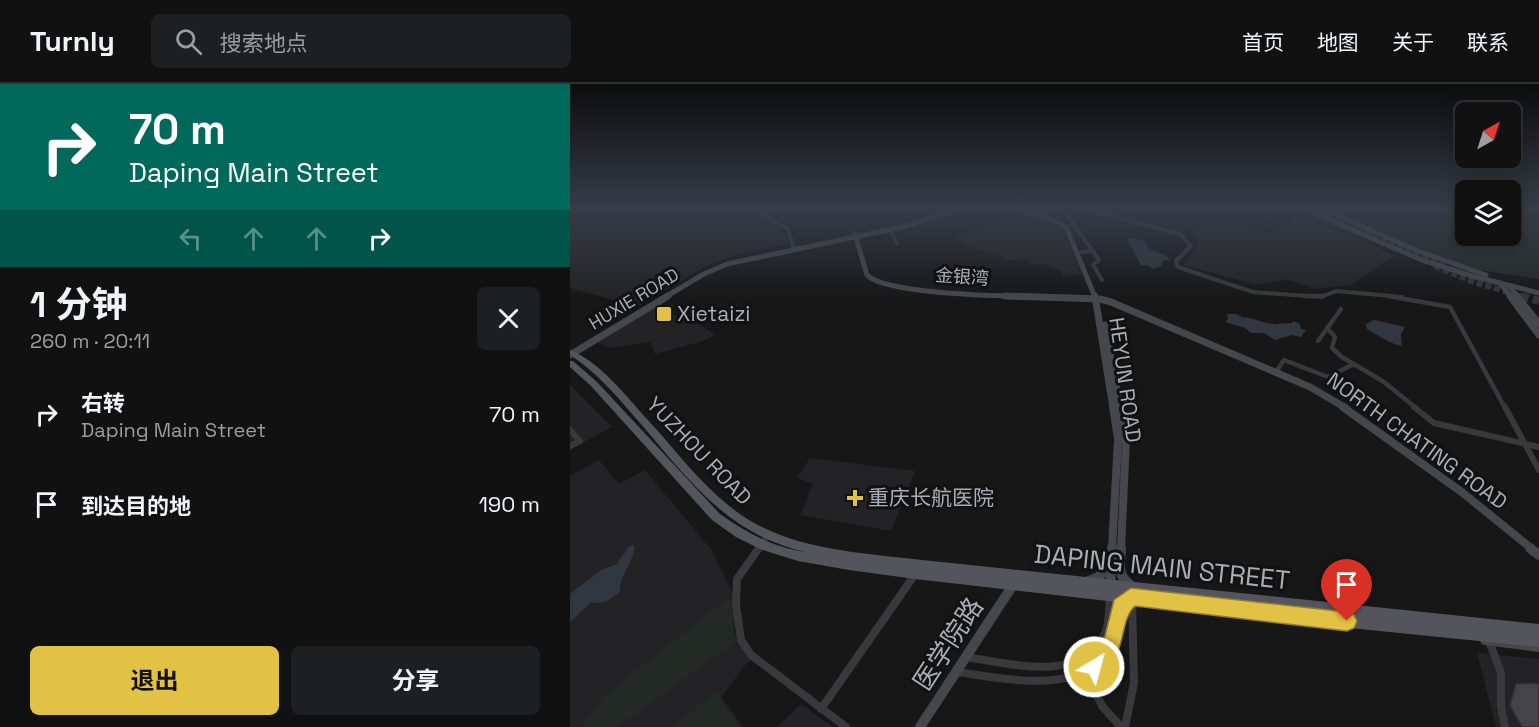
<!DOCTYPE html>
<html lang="zh">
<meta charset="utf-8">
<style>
:root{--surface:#111112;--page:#1e1f20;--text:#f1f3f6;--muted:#9c9d9f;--line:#303132;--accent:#e2c245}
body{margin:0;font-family:"Space Grotesk","Noto Sans SC",sans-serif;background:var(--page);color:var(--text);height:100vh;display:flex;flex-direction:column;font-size:22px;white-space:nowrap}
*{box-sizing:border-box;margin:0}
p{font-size:20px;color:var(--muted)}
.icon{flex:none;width:33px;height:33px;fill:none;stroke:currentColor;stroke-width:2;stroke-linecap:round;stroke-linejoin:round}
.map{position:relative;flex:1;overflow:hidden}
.side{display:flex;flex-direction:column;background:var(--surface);width:570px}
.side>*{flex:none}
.hud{background:#00695c;color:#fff;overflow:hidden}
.needle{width:39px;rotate:39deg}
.tools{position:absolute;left:885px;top:18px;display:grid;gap:12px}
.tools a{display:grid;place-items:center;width:66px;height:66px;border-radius:9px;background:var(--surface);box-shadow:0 3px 15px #0003,0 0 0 2px var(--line);font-size:30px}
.pin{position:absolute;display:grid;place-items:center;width:51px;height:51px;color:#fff;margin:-62px -26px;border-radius:50% 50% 50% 0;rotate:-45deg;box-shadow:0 0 6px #0007}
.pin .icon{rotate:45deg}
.me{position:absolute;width:66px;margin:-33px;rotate:37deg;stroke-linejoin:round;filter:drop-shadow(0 0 4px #0008)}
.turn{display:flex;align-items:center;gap:21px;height:126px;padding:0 30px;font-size:27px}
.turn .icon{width:78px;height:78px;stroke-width:2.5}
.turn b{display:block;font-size:42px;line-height:51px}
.lanes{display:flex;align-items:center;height:57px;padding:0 30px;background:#0003;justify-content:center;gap:30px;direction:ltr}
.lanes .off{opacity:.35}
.round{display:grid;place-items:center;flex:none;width:63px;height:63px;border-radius:9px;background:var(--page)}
.overview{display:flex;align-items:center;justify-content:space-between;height:102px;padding:0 30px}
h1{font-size:36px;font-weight:700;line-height:45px}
.button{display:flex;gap:12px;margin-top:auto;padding:12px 30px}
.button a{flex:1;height:69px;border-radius:9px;background:var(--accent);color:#111;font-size:24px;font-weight:700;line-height:69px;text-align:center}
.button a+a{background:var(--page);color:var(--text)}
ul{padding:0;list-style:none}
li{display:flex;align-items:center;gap:18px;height:90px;padding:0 30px}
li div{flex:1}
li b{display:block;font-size:22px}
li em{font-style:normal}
header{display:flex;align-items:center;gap:36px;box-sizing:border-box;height:84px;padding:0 30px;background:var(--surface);border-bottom:2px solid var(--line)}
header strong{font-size:28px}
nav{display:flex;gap:33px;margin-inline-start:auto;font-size:21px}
.search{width:420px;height:54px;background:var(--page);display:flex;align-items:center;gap:15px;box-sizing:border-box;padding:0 21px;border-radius:9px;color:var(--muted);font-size:22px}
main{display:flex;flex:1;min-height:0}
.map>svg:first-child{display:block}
</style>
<header>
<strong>Turnly</strong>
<div class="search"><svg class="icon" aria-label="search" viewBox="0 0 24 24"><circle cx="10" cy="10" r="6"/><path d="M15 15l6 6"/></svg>搜索地点</div>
<nav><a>首页</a><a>地图</a><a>关于</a><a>联系</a></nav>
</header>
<main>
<section class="side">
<div class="hud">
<div class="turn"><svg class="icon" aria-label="right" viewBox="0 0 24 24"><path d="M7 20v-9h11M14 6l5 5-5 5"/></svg><div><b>70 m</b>Daping Main Street</div></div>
<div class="lanes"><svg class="icon off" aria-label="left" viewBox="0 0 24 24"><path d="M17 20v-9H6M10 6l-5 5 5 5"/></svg><svg class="icon off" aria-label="ahead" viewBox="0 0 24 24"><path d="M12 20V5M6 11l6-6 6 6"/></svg><svg class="icon off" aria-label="ahead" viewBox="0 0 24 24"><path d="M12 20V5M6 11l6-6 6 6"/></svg><svg class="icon" aria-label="right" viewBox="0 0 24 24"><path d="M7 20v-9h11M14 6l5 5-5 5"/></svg></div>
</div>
<div class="overview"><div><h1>1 分钟</h1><p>260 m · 20:11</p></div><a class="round"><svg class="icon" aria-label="close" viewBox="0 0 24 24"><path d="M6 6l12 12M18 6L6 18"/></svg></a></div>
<ul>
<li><svg class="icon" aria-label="right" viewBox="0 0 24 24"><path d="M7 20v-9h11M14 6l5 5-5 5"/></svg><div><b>右转</b><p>Daping Main Street</p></div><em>70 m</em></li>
<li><svg class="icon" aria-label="arrive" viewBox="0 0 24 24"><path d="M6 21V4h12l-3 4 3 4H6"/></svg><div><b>到达目的地</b></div><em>190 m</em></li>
</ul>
<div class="button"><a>退出</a><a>分享</a></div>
</section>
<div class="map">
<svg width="969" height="643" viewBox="0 0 969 643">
<rect width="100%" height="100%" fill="#171718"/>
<g fill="#232325">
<polygon points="0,125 201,125 192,132 192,136 216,149 219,160 169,170 138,181 67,223 0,204"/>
<polygon points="459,130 492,144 512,190 493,192 490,186 472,180 462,180 454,175 433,177 433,173 395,161 385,152"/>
<polygon points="726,132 791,155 824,172 781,201 747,205 716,195 687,201 613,181 629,160 622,150 636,137 667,140 702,150"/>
<polygon points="83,223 132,242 145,251 133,257 85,270 80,258 41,264 26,258"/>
<polygon points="0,301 42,343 0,366"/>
<polygon points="240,374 345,387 321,447 230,431 243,400 227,394"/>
<polygon points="29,376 49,400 75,386 140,464 164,512 164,547 173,565 180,575 151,613 173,643 0,643 0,392"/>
<polygon points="907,569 969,575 969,643 926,643"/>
<polygon points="231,620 263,643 207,643"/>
</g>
<g fill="#232a25">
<polygon points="754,125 895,125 896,152 940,152 941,125 969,125 969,195 909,186 835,161"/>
<polygon points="160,513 166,557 47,643 12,643 33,613"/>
<polygon points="145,608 170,643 104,643"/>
</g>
<g fill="#313740">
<polygon points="562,154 575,157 578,164 597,172 599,176 594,176 591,182 583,185 577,181 571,181 557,155"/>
<path d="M657,230H667L673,234C681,232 689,238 697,239C705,241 713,239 722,239L723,237L730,240L731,245L736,246L731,253L722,251L705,256L694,249H681L675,244L655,238L658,235Z"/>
<path d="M804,236L835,243L831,250L832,262C823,261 805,250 797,245L796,240Z"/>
<path d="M64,461C65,478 49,491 50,508L36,518L20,519L0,538V510L31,486L47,480L58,463Z"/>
</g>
<polygon fill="#444448" stroke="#313134" stroke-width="1.5" points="959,599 969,600 969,643 952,643 940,621 946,600"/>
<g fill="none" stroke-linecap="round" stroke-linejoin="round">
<g stroke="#343538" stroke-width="6" stroke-dasharray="6 3" stroke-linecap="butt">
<polyline points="795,147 874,180"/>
<polyline points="865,182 904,198 956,213"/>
</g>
<polyline stroke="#343538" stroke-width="8" stroke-dasharray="8 4" stroke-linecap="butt" points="951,212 969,217"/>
<g stroke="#38383d" stroke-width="4">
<polyline points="203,125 195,133 218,145 224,165"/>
<polyline points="502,125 497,131 529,176 523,181 532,196"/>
<polyline points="516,125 610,150 621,162 606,177 608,183 683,208 751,213 766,207 832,213"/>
<polyline points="320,145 327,160"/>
<polyline points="511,168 524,167"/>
</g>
<g stroke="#38383d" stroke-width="4.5">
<polyline points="734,212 754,212"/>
<polyline points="818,212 880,223 935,324"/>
<polyline points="757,244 765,253 762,264 772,273 814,298 846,324"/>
<polyline points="748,257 771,225"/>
<polyline points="706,288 714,276 758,293 784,280"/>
</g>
<g stroke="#38383d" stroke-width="6">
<polyline points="844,323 864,339 969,363"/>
<polyline points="935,323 969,386"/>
<polyline points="0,346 10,357 0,362"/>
<polyline points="188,465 198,451"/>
</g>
<g stroke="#38383d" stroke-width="8">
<polyline points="189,464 167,495 166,520 171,556 181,571 276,643"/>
<polyline points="549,527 554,517 562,513 564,599 555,643"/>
<polyline points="919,557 931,589 931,623 935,643"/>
<path d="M396,573C439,579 512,601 535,549C540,538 539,524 540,512"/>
<path d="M386,588C436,594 519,616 544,555C549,543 546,527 547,514"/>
<polyline points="516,588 532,622 551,643"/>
<polyline points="251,625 346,489"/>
</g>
<g stroke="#46474d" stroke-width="5">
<polyline points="449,125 479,134 496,143 525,213"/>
<polyline points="733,125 852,176 902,192 969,209"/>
<polyline points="751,125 848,167 916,191"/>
<path d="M285,150L297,191C316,211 440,212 471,213"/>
<polyline points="930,199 941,213"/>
<polyline points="940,203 948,213"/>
<polyline points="95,213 134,190 157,180 337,142 388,125"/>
</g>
<g stroke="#46474d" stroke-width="7">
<polyline points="435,212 530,215 541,218 740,303 776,324"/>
<polyline points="525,212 543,324"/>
<polyline points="940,212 969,251"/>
<polyline points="947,212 969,240"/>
<polyline points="535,241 550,324"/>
<polyline points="0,271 98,212"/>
</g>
<g stroke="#46474d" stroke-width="8">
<polyline points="550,323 556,355 551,465"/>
<polyline points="773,323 893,409 962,465"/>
<polyline points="542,465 548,355 543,323"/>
</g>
<g stroke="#46474d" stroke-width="10">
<path d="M551,464C550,481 546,491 562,502"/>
<polyline points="960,464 969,471"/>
<polyline points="519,497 529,493 539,479"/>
<polyline points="540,504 542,464"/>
<polyline points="915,556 969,563"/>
<polyline points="350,643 443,501"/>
</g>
<g fill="#54555c" fill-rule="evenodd">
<polygon points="735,125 742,125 794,148 789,149"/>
<path d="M0,266C30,278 56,312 77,335C104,364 128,397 158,421C212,466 285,468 352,476L969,540V563L730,539L345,495L279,486L228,477L190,465L166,453L142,436L21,302L0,283V277H3L27,298L150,430C177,449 202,463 235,468C153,449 115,390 63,331C44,309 25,287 0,271Z"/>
</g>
</g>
<linearGradient id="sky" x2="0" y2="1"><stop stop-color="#0d0d0d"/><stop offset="0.58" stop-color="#363c48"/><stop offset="1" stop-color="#363c48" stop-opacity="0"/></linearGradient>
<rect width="969" height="215" fill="url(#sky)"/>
<path fill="#e2c245" stroke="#937e2d" stroke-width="1.5" d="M561,504L777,528L784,531L787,537L784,544L777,547L565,522C547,538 559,579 524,593L517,590L514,583L535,552L544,516Z"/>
<g fill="#e2c245" stroke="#121213" stroke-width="2">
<rect x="86" y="222" width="16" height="16" rx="3"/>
<path d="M282 405h6v6h6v6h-6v6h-6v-6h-6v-6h6z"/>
</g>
<g text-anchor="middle" stroke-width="6" stroke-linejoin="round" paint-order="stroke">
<g font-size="18" fill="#aaacb7" stroke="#121213">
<text transform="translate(392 193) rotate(4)" y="6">金银湾</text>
<text transform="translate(64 215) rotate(-31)" y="6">HUXIE ROAD</text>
</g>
<g font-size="21" fill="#aaacb7" stroke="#121213" text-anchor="start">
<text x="107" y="237">Xietaizi</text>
<text x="298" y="421">重庆长航医院</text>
</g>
<g font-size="21" fill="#aaacb7" stroke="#121213">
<text transform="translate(555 296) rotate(82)" y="7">HEYUN ROAD</text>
<text transform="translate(847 357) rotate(36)" y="7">NORTH CHATING ROAD</text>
<text transform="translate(129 367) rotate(46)" y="7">YUZHOU ROAD</text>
</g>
<g font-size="26" fill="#aaacb7" stroke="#121213">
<text transform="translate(592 483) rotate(6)" y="9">DAPING MAIN STREET</text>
<text transform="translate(378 560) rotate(-57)" y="9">医学院路</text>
</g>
</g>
</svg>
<div class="tools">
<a><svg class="needle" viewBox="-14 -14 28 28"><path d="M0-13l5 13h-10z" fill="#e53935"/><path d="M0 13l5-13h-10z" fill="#9c9d9f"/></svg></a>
<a><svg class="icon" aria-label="layers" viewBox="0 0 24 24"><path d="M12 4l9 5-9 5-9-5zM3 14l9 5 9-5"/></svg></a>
</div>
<div class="pin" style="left:777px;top:537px;background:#d93025"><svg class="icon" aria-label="arrive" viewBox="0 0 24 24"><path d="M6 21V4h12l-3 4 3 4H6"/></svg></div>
<svg class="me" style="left:524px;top:583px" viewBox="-20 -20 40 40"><circle r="17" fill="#e2c245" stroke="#fff" stroke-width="3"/><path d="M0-11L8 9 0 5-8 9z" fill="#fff"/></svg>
</div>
</main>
